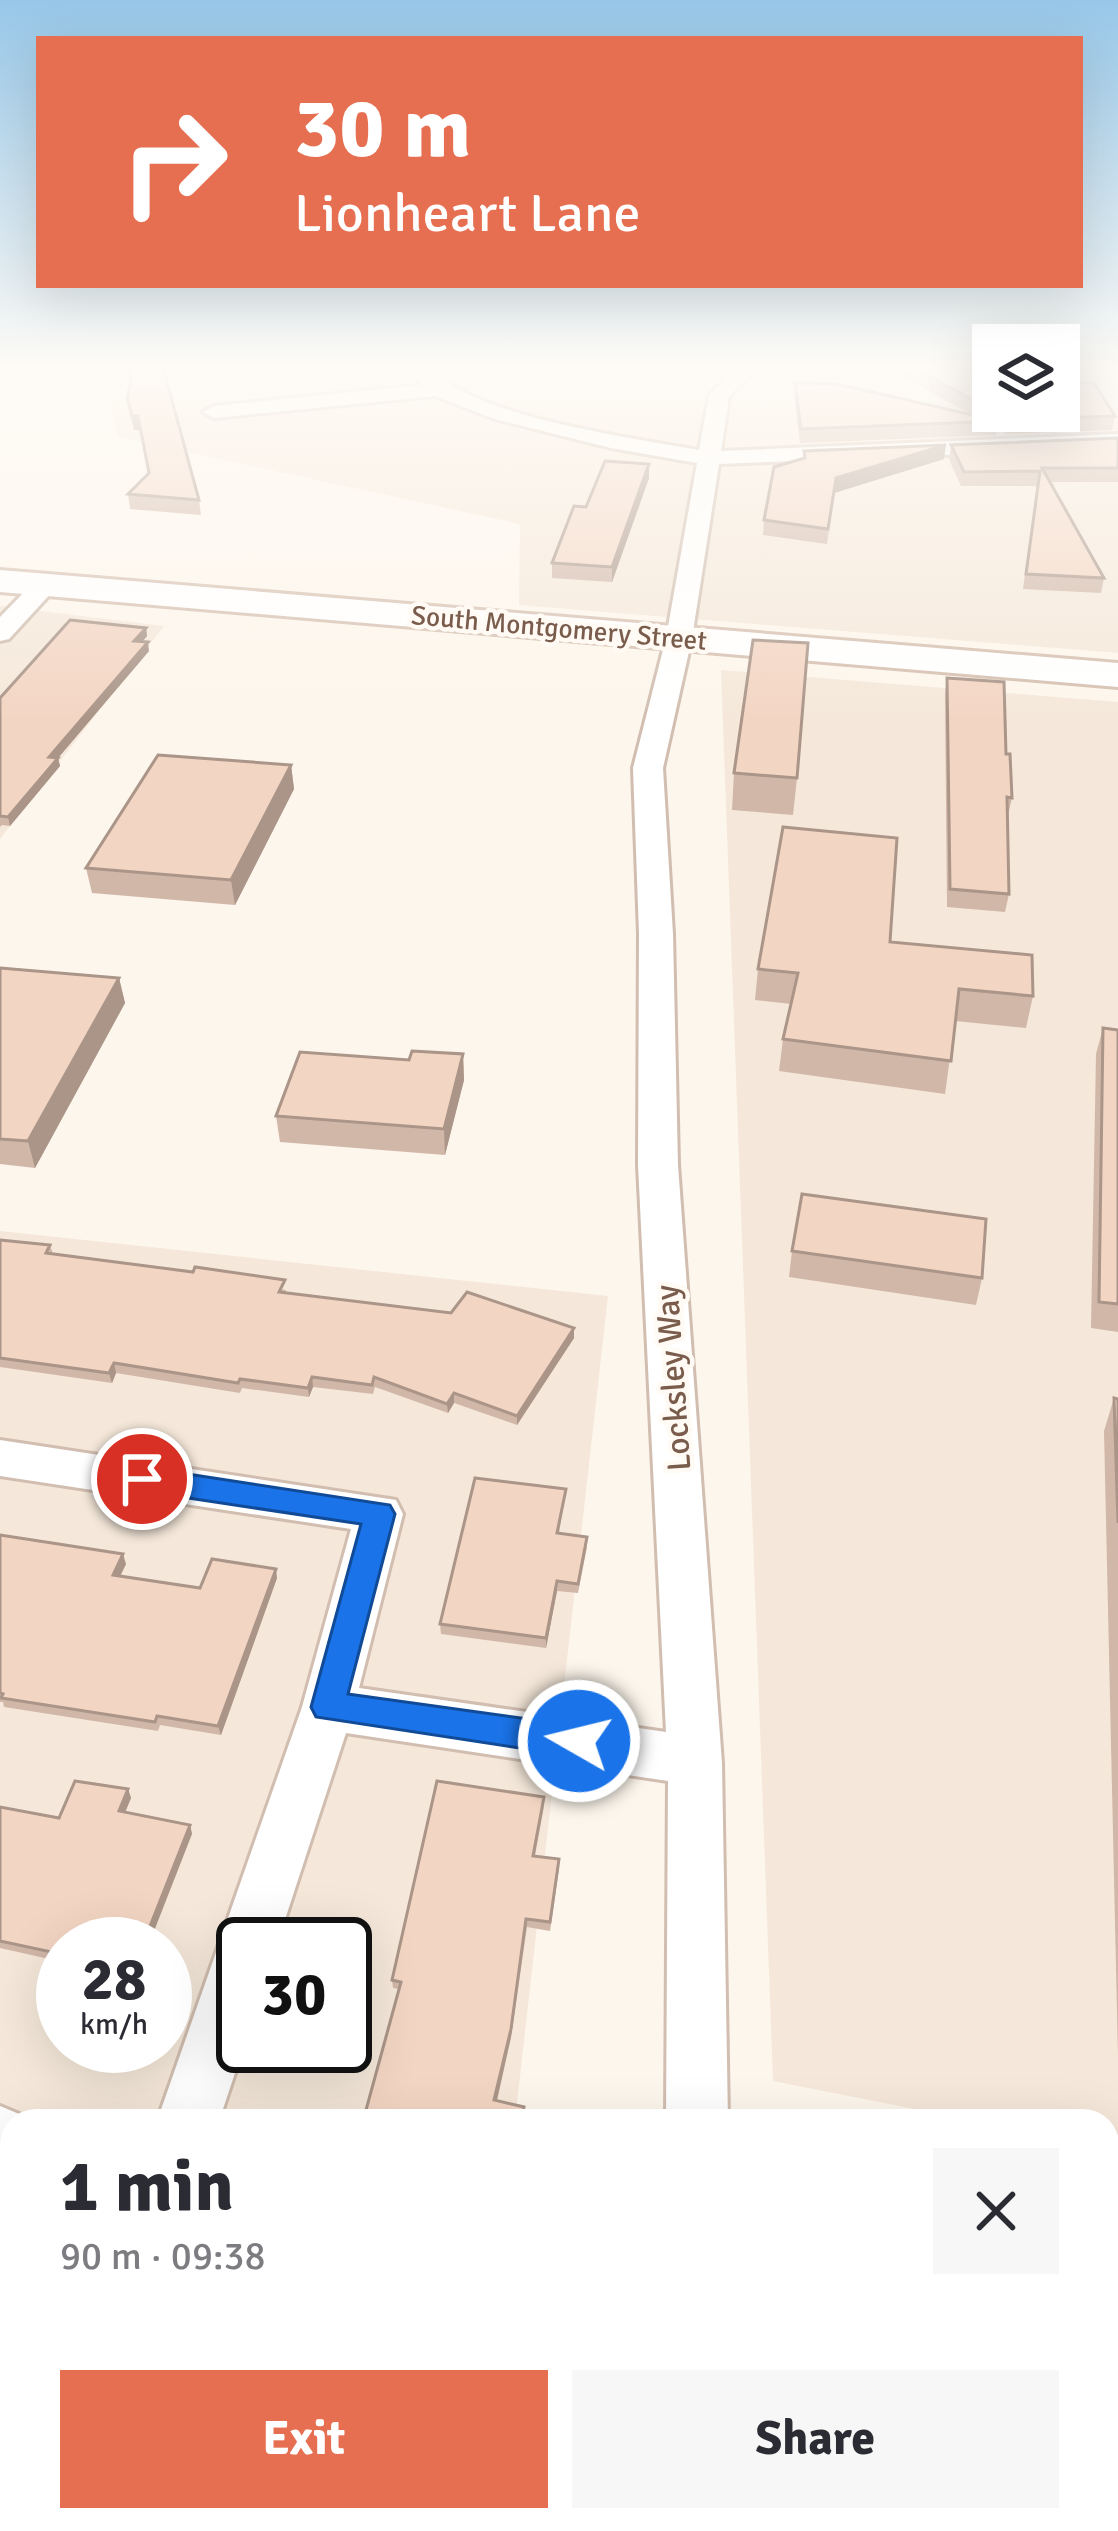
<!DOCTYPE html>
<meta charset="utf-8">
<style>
:root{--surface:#fff;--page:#f7f7f7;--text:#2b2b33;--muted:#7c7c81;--accent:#e76f51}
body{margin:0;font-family:Signika,sans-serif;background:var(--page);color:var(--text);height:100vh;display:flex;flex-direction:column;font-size:45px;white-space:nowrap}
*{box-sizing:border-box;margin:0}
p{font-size:39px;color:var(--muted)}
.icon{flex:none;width:66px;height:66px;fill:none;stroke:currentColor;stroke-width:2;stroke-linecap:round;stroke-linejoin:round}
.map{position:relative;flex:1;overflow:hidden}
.sheet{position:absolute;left:0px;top:2109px;width:1119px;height:423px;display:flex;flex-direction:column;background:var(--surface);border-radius:36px 36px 0 0;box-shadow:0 12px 48px #0002}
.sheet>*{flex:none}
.hud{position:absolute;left:36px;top:36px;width:1047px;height:252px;border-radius:0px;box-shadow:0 12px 48px #0002;background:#e76f51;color:#fff;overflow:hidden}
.tools{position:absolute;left:972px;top:324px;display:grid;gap:24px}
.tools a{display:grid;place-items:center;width:108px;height:108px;border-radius:0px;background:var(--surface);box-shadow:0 12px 48px #0002;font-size:60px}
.speed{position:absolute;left:36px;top:1917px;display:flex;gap:24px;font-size:60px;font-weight:700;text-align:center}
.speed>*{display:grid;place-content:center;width:156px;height:156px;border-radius:50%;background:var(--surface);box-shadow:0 12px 48px #0002;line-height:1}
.speed small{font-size:30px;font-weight:400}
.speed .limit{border:6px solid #111;border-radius:18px;background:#fff;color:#111}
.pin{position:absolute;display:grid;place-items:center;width:102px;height:102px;color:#fff;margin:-51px;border:6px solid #fff;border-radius:50%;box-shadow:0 3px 12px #0007}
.me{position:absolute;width:132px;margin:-66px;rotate:278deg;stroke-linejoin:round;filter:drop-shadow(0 0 9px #0008)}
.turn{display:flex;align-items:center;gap:42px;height:252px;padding:0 60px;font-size:54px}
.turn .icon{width:156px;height:156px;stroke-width:2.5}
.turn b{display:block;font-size:84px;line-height:102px}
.round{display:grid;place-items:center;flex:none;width:126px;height:126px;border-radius:0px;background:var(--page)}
.summary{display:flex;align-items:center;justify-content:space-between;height:204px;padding:0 60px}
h1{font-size:72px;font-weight:800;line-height:90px}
.button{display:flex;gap:24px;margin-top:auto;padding:24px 60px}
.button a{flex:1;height:138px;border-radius:0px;background:var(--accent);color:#fff;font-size:48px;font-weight:800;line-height:138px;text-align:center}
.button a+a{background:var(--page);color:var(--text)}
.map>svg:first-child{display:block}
</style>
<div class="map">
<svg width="1118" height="2531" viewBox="0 0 1118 2531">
<rect width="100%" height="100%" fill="#fdf6ec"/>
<g fill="#f5e8da" fill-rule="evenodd">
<polygon points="122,367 993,367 993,411 1059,411 1059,367 1118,367 1118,653 519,605 520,524 118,437 105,383"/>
<polygon points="0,606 164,626 0,839"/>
<polygon points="721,670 1118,702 1118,2149 1107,2147 1107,2121 975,2121 773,2081"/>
<path d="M0,1231L608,1296L515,2121H12V2520H470L468,2531H0ZM63,1944H165V2046H63ZM243,1944H345V2046H243Z"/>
<polygon points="1107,2311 1118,2313 1118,2531 1038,2531 1038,2520 1107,2520"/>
</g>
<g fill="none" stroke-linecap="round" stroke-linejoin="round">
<defs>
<g id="street">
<path d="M408,367H429C471,417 633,438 699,450L709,396L735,367H756L729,397L721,451L1118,434V448L719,464L692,638L663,768L673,934L678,1165L722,1763L728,2121H666L668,1781L346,1733L277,1944H243L244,2046L219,2121H157L302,1707L351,1529L0,1476V1440L396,1500L403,1514L359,1688L666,1732L638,1165L639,934L633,768L666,638L697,463L611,448L495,419L435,396L214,418L203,412L214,406L422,385Z"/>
<polygon points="45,577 54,580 58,585 54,590 9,639 0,641 0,617 36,580"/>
<polygon points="0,2106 36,2121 12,2121 12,2172 0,2170"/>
<polygon points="620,2520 692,2520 690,2531 618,2531"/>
</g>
<polygon id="secondary" points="0,570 1118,663 1118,687 0,592"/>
</defs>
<use href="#street" stroke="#d1beb0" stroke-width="6"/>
<use href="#secondary" stroke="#d6c0b0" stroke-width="6"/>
<use href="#street" fill="#fff" fill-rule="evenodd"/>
<use href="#secondary" fill="#fff" fill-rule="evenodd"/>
</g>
<g fill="#d1b7a8">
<polygon points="886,367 993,367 1064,383 1115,416 1112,430 1007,434 997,429 996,435 800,443 794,396 795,383 972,415"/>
<polygon points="131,384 199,500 201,515 130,509 128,494 149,474 140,430 134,430 129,411 127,397"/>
<polygon points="1118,438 1118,482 1050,482 1104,578 1101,593 1023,589 1037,486 961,486 949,459 951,445"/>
<polygon points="804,451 944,459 834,493 827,544 763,535 764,520 804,459"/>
<polygon points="649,464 649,478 612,582 552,578 552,563 586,507"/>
<polygon points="146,628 147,636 142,642 149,651 58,758 60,766 10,826 2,825 0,827 0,698"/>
<polygon points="947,678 1006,754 1012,798 1008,815 1009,894 1005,912 947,907 945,694"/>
<polygon points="291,765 294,789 235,905 92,893 86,868"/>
<polygon points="734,773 797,778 793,815 732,810"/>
<polygon points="890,942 1033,996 1026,1028 955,1021 945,1094 779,1071 783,1039 791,1004 755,1000 758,969"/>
<polygon points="0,968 119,978 125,1003 35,1168 0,1164"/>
<polygon points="1103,1028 1118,1030 1118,1332 1091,1328 1096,1054"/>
<polygon points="463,1054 464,1080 445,1155 280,1142 276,1116 409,1060"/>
<polygon points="0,1240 50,1245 53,1254 286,1290 285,1293 574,1338 517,1425 454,1403 448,1413 375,1387 373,1394 313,1387 309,1397 242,1388 240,1393 116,1373 112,1383 0,1367"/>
<polygon points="792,1251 982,1278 976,1305 789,1277"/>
<polygon points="1114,1398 1118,1399 1118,2057 1104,1431"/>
<polygon points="566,1489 559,1533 587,1547 578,1593 557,1591 546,1648 441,1634 440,1624"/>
<polygon points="0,1535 126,1564 120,1576 200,1588 277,1578 221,1735 160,1725 158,1731 4,1707 3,1702 0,1702"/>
<polygon points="128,1789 131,1798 125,1812 190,1825 192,1834 63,1944 63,2005 49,2002 45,1993 58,1961 0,1948 0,1807 59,1818"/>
<polygon points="544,1806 535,1856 559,1868 550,1931 527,1927 511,2037 497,2101 524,2107 523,2121 363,2121 399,1989 393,1988 392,1980"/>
<polygon points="1118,2497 1118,2531 1100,2531 1099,2520 1107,2520 1107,2509"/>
</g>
<g fill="#aa9588">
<polygon points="132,416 138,416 140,430 134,430"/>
<polygon points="946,445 944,459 834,493 827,544 836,478"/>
<polygon points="649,464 649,478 612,582 612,567"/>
<polygon points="146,628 147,636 136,649 134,641"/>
<polygon points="148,642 149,651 58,758 60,766 10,826 8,817 49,757"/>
<polygon points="291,765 294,789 235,905 231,880"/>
<polygon points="119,978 125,1003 35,1168 28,1141"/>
<polygon points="463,1054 464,1080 445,1155 444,1129"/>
<polygon points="574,1328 574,1338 517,1425 517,1416"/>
<polygon points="114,1363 116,1373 112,1383 109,1373"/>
<polygon points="312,1377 313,1387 309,1397 308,1388"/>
<polygon points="454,1393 454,1403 448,1413 447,1404"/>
<polygon points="123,1554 126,1564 116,1585 113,1575"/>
<polygon points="276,1569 277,1578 221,1735 218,1726"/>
<polygon points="557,1581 557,1591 546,1648 546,1638"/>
<polygon points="128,1789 131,1798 122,1820 119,1811"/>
<polygon points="190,1825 192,1834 149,1944 143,1944"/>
<polygon points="526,1919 511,2037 495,2108 494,2100"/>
<polygon points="127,2520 132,2520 129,2531 124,2531"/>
<polygon points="426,2520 432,2520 432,2522 420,2531 411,2531"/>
</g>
<g fill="#f3d5c3" stroke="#aa9588" stroke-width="3">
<polygon points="128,367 163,367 199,500 128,494 149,473 138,416 132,416 127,397 131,383"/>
<polygon points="912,367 993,367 993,411 1059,411 1059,375 1064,383 1094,383 1115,416 1010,420"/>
<polygon points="795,383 837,384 999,421 801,429"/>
<polygon points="1118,438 1118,468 1042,468 1104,578 1026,574 1040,471 964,472 951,445"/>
<polygon points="946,445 836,478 828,529 764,520 774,467 805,458 804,451"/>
<polygon points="605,461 649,464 612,567 552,563 574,506 586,507"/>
<polygon points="70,620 146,628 134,641 148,642 49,757 58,758 8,817 0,816 0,698"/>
<polygon points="753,640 808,643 797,778 734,773"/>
<polygon points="947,678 1004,682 1006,754 1010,754 1012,798 1007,797 1009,894 950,889"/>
<polygon points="158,755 291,765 231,880 86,868"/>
<polygon points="783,827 897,838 890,942 1032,955 1033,996 959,989 951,1061 783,1039 798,973 758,969"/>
<polygon points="0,968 119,978 28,1141 0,1139"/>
<polygon points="1103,1028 1118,1030 1118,1304 1099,1302"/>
<polygon points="412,1051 463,1054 444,1129 276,1116 300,1052 409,1060"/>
<polygon points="802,1194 986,1219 982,1278 792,1251"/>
<polygon points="0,1240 50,1245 46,1253 193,1272 195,1267 285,1280 279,1292 451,1313 467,1292 574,1328 517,1416 454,1393 447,1404 374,1377 372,1385 312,1377 308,1388 240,1379 238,1383 114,1363 109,1373 0,1358"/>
<polygon points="1114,1398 1118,1399 1118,1523"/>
<polygon points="475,1478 566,1489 557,1533 587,1537 578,1584 557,1581 546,1638 440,1624"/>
<polygon points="0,1535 123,1554 113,1575 200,1588 212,1559 276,1569 218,1726 157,1716 155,1722 1,1698 3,1694 0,1693"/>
<polygon points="75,1781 128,1789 119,1811 190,1825 143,1944 63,1944 63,1998 45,1993 61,1954 0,1941 0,1807 59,1818"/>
<polygon points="437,1781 544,1797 533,1856 559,1859 550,1922 526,1919 511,2029 494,2100 524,2107 521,2121 363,2121 401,1982 392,1980"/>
<polygon points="0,2353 12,2355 12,2520 127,2520 124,2531 0,2531"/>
<polygon points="237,2520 426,2520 411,2531 362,2531 361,2529 359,2531 241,2531"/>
</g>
<linearGradient id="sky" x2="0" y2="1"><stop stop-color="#97c7e8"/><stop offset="0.51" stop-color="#fefbf6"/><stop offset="1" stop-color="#fefbf6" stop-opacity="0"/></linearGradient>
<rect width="1118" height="721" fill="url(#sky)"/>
<polygon fill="#1a73e8" stroke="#114b97" stroke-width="3" points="142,1467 390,1505 395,1514 348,1694 579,1726 591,1730 596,1741 591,1752 579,1757 316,1717 311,1707 361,1524 142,1491 131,1488 127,1479 131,1471"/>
<g text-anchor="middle" stroke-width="9" stroke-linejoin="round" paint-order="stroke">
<g font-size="27" fill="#7a5c4d" stroke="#fffaf3">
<text transform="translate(559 628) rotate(5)" y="9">South Montgomery Street</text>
</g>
<g font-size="33" fill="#7a5c4d" stroke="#fffaf3">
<text transform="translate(672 1378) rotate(-94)" y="12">Locksley Way</text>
</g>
</g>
</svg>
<div class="tools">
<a><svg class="icon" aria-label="layers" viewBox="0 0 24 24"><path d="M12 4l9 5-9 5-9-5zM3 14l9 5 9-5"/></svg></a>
</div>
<div class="speed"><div>28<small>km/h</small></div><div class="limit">30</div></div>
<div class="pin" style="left:142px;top:1479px;background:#d93025"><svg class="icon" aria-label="arrive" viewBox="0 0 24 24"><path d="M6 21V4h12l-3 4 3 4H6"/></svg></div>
<svg class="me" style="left:579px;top:1741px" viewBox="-20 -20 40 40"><circle r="17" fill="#1a73e8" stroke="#fff" stroke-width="3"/><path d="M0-11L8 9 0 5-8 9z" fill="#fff"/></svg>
<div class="hud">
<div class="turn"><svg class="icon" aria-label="right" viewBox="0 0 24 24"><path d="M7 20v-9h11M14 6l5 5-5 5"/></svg><div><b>30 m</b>Lionheart Lane</div></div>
</div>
<section class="sheet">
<div class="summary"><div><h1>1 min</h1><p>90 m · 09:38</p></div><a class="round"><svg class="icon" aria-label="close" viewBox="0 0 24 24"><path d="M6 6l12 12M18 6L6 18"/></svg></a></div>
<div class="button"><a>Exit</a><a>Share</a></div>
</section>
</div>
